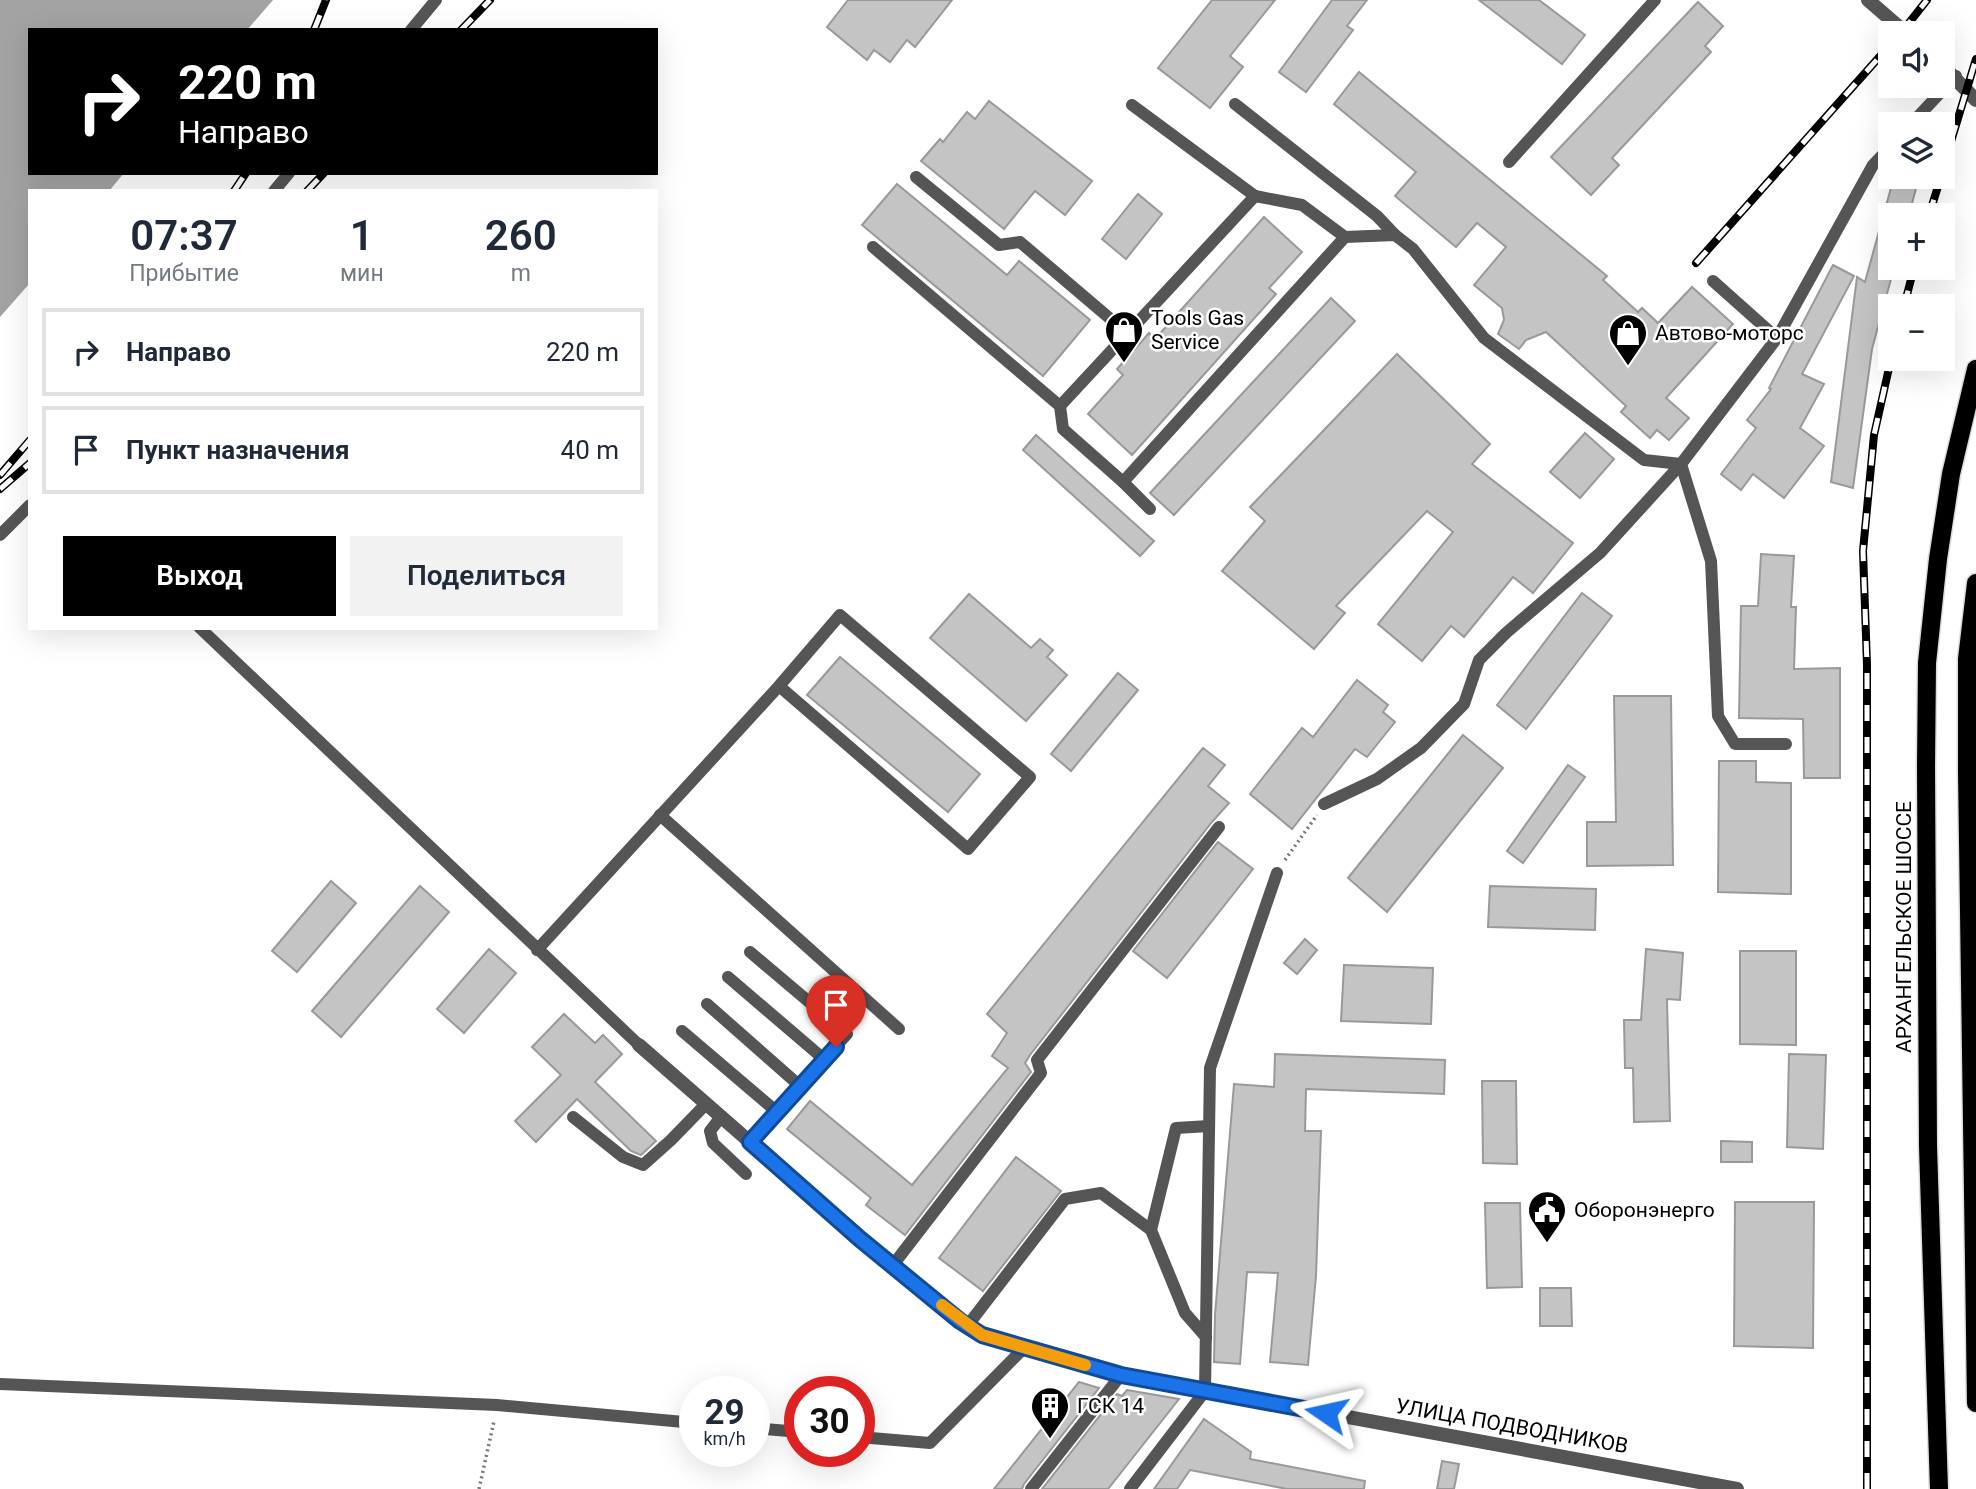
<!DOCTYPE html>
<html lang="ru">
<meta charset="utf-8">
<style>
:root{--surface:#fff;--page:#f2f2f3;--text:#1f2937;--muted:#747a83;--line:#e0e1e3;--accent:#000}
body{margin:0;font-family:Roboto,sans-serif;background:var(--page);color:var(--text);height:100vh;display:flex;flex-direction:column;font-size:26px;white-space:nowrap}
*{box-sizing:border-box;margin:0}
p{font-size:23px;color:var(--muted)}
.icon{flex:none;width:38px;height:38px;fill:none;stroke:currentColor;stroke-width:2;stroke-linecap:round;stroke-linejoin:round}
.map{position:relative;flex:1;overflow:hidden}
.side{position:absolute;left:28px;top:189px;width:630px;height:441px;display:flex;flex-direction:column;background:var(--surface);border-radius:0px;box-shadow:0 7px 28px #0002}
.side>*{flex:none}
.hud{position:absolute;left:28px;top:28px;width:630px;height:147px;border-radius:0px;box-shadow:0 7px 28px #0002;background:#000;color:#fff;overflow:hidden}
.controls{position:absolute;left:1878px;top:21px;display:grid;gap:14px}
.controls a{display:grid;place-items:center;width:77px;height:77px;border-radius:0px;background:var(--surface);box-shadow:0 7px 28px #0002;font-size:35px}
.speed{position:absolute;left:679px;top:1376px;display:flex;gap:14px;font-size:35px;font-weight:700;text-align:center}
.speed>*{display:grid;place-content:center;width:91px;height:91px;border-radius:50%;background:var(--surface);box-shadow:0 7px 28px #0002;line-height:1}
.speed small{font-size:18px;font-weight:400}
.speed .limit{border:10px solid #d22;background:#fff;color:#111}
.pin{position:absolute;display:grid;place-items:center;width:60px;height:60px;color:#fff;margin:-72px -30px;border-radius:50% 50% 50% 0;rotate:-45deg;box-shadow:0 0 7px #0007}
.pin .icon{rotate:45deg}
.me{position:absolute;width:77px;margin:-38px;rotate:281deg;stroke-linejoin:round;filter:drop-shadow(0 0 5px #0008)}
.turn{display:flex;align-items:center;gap:24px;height:147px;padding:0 35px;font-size:32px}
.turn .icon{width:91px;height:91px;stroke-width:2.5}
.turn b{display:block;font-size:49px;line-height:60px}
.eta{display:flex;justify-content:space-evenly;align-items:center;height:119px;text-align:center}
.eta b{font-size:42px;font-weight:600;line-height:49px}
.action{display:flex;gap:14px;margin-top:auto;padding:14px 35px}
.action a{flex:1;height:80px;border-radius:0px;background:var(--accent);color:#fff;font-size:28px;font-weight:600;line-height:80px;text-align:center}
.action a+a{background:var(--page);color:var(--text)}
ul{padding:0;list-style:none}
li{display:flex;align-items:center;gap:21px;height:88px;margin:0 14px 10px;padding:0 21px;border:4px solid var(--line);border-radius:0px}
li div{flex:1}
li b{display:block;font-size:26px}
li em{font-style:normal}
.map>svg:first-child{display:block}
</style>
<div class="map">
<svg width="1976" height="1489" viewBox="0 0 1976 1489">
<rect width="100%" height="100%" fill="#fff"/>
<polygon fill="#a3a3a3" points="0,0 273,0 247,30 30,30 30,173 124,173 109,191 30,191 30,283 0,317"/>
<g fill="#c4c4c4" stroke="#999" stroke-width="2">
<polygon points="848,0 952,0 915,47 907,40 890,62 874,50 867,60 827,27"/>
<polygon points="1212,0 1275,0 1230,56 1243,67 1210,108 1158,68"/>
<polygon points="1332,0 1367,0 1347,26 1353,30 1306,92 1279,72"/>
<polygon points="1479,0 1539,0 1585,35 1562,64"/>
<polygon points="1698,2 1723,26 1705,46 1711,52 1612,158 1619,165 1591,195 1551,157"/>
<polygon points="1359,72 1607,276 1603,280 1638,312 1642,308 1658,323 1692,287 1733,324 1666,398 1689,418 1669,440 1657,430 1650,438 1621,412 1626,406 1546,332 1526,340 1519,349 1498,334 1504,320 1502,308 1474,285 1506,247 1477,223 1456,247 1395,196 1416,172 1334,104"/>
<polygon points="989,101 1092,181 1065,215 1035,191 1004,229 921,161 940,139 943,142 967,112 975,119"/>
<polygon points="1894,177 1919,177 1909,215 1890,215 1890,268 1894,268 1872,349 1853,488 1831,482 1857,277 1865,282"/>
<polygon points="897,184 1007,275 1019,261 1090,320 1043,376 862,225"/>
<polygon points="1138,194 1162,214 1126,259 1102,239"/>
<polygon points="1264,217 1302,252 1269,288 1276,294 1132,455 1088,414 1123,375 1117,369 1149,333 1155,339"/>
<polygon points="1833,265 1854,276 1802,374 1824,384 1800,428 1824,446 1784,498 1753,474 1741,490 1721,474 1756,428 1747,420 1771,389 1769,388"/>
<polygon points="1331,298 1355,321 1174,515 1150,493"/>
<polygon points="1397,354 1490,444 1472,464 1573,543 1533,593 1513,577 1464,637 1451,626 1422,661 1378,624 1453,532 1427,511 1336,606 1345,613 1314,649 1222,571 1265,521 1250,507"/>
<polygon points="1585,433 1614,459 1580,498 1550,472"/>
<polygon points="1036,435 1154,541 1140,556 1023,450"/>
<polygon points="1761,554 1794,556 1791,607 1796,607 1794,669 1840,668 1840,778 1804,778 1803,719 1739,718 1741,606 1758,606"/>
<polygon points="1582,593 1612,616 1526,729 1497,705"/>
<polygon points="969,594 1031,648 1040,639 1053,650 1047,657 1067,675 1026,721 930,638"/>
<polygon points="840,657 980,774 948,812 807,695"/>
<polygon points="1118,673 1138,690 1071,771 1051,754"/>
<polygon points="1357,680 1388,705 1383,712 1395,722 1367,757 1355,749 1292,829 1250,794 1302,728 1313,737"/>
<polygon points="1614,696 1671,696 1673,865 1587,866 1587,822 1616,822"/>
<polygon points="1463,735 1503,768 1387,912 1348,878"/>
<polygon points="1203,748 1225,765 1208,786 1229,803 1212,822 1030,1055 1025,1063 1031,1072 905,1235 866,1205 871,1198 787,1129 810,1101 912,1185 1008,1068 992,1056 1007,1033 987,1014"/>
<polygon points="1719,761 1756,761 1756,782 1791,783 1791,894 1718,892"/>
<polygon points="1568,765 1585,777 1523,863 1507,851"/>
<polygon points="1218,842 1253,869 1167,978 1133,951"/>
<polygon points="331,881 356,903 297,972 272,951"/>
<polygon points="420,886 449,912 341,1037 312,1011"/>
<polygon points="1490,886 1596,889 1595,930 1488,927"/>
<polygon points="1305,939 1317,950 1297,974 1284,963"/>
<polygon points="489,949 516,973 464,1033 437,1009"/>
<polygon points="1646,949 1683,953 1680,1000 1667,999 1670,1121 1634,1122 1633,1068 1625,1068 1624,1020 1641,1020"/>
<polygon points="1740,951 1796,951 1796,1045 1740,1044"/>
<polygon points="1344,965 1433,968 1431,1024 1341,1021"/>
<polygon points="564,1014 595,1043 603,1035 622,1054 595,1082 656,1141 641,1155 631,1151 577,1099 536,1142 515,1121 561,1075 532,1047"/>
<polygon points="1275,1054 1445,1060 1444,1094 1306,1089 1305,1131 1321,1131 1316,1276 1308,1365 1270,1362 1278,1273 1247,1272 1240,1364 1214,1362 1215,1315 1234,1084 1274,1087"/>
<polygon points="1789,1054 1826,1055 1823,1149 1787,1147"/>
<polygon points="1482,1081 1516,1081 1517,1164 1483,1163"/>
<polygon points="1721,1141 1752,1142 1752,1162 1721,1162"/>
<polygon points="1016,1157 1061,1191 983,1291 939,1258"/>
<polygon points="1735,1202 1814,1202 1813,1348 1734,1346"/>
<polygon points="1485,1203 1520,1203 1522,1287 1487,1288"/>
<polygon points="1540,1288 1571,1288 1572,1326 1540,1326"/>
<polygon points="1079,1382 1099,1388 1024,1484 1022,1489 994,1489"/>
<polygon points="1127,1390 1179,1399 1108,1489 1042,1489 1117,1394 1122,1396"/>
<polygon points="1204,1419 1251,1452 1250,1459 1365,1481 1364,1489 1287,1489 1190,1470 1177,1489 1154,1489"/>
<polygon points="1442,1461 1459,1464 1454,1489 1437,1489"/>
</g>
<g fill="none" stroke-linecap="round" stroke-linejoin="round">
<defs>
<g id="primary">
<polyline points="1976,583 1967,659 1967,771 1976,1403"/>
<polyline points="1939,1489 1928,1146 1926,766 1927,663 1938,559 1951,474 1976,369"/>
</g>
</defs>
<use href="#primary" stroke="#dbdbdb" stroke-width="21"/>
<g stroke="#777" stroke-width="3.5" stroke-dasharray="2 3.5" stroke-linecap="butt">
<polyline points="1285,860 1317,815"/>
<polyline points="479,1489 494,1421"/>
</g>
<g stroke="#555" stroke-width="12">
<polyline points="411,30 436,0"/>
<polyline points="1235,104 1377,216 1395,235"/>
<polyline points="1132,105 1255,196"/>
<polyline points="1911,124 1956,76"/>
<polyline points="1509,162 1655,0"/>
<polyline points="916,177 999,245 1020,242 1127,333"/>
<polyline points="274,191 289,173"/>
<polyline points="873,247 1060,406 1063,429 1123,482 1150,509"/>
<polyline points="1713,281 1777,338"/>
<polyline points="1060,406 1255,196 1302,205 1345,237"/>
<polyline points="1681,464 1711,561 1718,716 1735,744 1786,744"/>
<polyline points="1123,482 1345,237 1395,235 1413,249 1484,338 1644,460 1681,464"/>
<polyline points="0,535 30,505"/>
<polyline points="200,628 639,1045"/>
<polyline points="1324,804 1377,779 1421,748 1464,704 1479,660 1506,633 1600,553 1681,464 1777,338 1873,165 1890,147"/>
<polyline points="660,815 899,1029"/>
<polyline points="537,950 779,686 840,615 1030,777 968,849 779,686"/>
<polyline points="728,977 825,1060"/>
<polyline points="707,1004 800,1086"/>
<polyline points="682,1031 777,1112"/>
<polyline points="573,1117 623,1157 643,1165 671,1140 706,1104"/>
<polyline points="721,1117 710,1131 713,1143 746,1174"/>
<polyline points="749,1142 847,1034 750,952"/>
<polyline points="893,1265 1041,1073 1037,1060 1219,827"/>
<polyline points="968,1325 1065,1199 1101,1193 1151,1230"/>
<polyline points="1206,1337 1185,1313 1151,1230 1176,1128 1209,1126"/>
<polyline points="0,1384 497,1405 695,1423"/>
<polyline points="754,1428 800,1432"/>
<polyline points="859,1437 930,1443 1025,1347"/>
<polyline points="1031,1489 1121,1375"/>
<polyline points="1130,1489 1205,1391 1210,1068 1277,873"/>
</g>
<g stroke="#555" stroke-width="14">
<polyline points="1868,0 1906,33"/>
<polyline points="1942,65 1976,100"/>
<polyline points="639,1045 861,1239 960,1321 982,1335 1121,1375 1737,1489"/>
</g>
<use href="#primary" stroke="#000" stroke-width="18"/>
<defs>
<g id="rail">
<polyline points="314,30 326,0"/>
<polyline points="461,30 490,0"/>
<polyline points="1901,33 1927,0"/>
<polyline points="1942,171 1976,59"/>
<polyline points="234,191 246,173"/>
<polyline points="307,191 324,173"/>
<polyline points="1929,215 1941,177"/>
<polyline points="1696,263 1890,45"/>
<polyline points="1904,306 1914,268"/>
<polyline points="0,475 30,440"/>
<polyline points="0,489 30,463"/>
<polyline points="1867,1489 1867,665 1863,551 1874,435 1891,359"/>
</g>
</defs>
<use href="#rail" stroke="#000" stroke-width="8"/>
<use href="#rail" stroke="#fff" stroke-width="5" stroke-dasharray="16" stroke-linecap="butt"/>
</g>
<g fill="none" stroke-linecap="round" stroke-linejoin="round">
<defs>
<polyline id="route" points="836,1047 750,1142 860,1239 960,1321 982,1335 1121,1375 1326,1413"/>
</defs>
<use href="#route" stroke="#114b97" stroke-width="18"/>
<use href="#route" stroke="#1a73e8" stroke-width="12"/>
<polyline stroke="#f59e0b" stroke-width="12" points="942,1305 982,1335 1085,1365"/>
</g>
<defs>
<symbol id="shop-pin" viewBox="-11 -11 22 30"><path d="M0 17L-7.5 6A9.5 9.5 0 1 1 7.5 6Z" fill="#000" stroke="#fff"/><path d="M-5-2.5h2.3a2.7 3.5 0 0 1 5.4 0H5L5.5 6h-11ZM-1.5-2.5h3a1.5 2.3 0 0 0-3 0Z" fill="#fff"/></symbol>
<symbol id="civic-pin" viewBox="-11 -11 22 30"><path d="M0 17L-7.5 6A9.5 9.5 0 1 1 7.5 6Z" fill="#000" stroke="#fff"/><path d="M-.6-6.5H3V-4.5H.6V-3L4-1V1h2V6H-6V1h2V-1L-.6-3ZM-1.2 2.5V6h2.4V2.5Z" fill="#fff"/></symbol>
<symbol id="building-pin" viewBox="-11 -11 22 30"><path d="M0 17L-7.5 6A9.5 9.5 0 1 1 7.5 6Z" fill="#000" stroke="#fff"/><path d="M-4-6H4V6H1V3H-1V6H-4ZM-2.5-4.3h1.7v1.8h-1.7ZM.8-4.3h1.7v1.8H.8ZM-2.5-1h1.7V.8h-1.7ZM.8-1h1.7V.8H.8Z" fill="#fff"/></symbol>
</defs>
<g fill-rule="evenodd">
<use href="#shop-pin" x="1102" y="308" width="44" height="60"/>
<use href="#shop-pin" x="1606" y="311" width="44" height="60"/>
<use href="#civic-pin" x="1525" y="1188" width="44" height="60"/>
<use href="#building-pin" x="1028" y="1384" width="44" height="60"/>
</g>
<g text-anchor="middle" stroke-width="5" stroke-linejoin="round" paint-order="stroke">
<g font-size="21" fill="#000" stroke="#fff" text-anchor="start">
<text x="1151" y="325">Tools Gas<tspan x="1151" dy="24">Service</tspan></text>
<text x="1655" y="340">Автово-моторс</text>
<text x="1574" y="1217">Оборонэнерго</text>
<text x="1077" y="1413">ГСК 14</text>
</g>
<g font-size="21" fill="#000" stroke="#fff">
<text transform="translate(1904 927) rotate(-90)" y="7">АРХАНГЕЛЬСКОЕ ШОССЕ</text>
<text transform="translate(1512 1426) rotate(10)" y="7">УЛИЦА ПОДВОДНИКОВ</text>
</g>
</g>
</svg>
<div class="controls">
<a><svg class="icon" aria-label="sound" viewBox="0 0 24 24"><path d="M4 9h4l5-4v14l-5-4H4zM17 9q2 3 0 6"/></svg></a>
<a><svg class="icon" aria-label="layers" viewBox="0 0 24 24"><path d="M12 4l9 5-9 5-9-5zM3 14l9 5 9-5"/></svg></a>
<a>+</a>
<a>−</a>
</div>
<div class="speed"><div>29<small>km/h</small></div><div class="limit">30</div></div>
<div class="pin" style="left:836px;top:1047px;background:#d93025"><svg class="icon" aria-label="arrive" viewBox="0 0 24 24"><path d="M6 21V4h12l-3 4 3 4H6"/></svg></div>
<svg class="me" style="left:1326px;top:1413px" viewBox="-20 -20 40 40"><path d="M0-17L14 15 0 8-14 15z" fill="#1a73e8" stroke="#fff" stroke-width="4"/></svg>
<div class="hud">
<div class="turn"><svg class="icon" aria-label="right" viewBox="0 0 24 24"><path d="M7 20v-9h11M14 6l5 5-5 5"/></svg><div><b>220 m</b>Направо</div></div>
</div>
<section class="side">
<div class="eta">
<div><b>07:37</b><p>Прибытие</p></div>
<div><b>1</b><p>мин</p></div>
<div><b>260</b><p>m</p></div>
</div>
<ul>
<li><svg class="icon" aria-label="right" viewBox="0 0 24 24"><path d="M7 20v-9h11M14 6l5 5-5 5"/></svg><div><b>Направо</b></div><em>220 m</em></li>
<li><svg class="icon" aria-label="arrive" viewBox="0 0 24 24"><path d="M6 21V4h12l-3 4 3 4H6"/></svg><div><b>Пункт назначения</b></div><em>40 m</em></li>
</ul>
<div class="action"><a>Выход</a><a>Поделиться</a></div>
</section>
</div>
